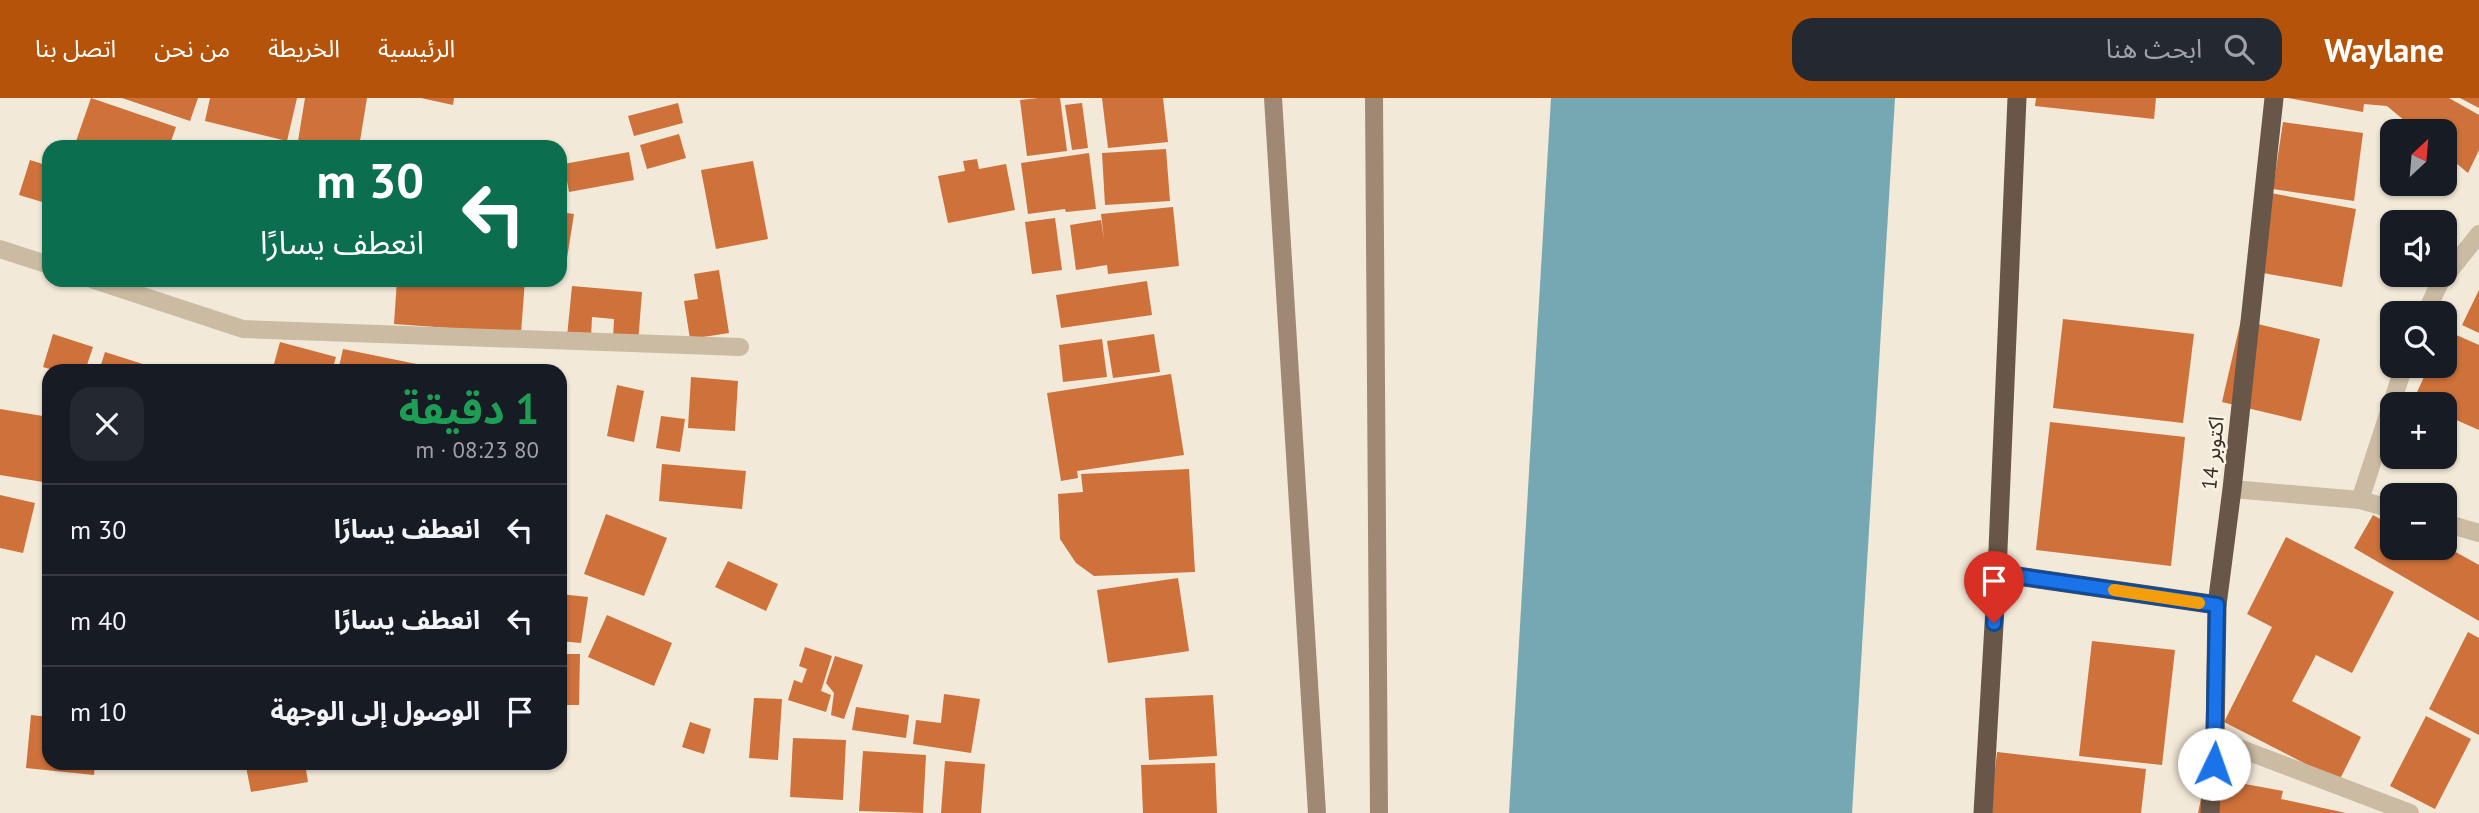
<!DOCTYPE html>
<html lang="ar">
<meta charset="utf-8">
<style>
:root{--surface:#171b24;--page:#242831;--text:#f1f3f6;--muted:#9ea1a6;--line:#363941;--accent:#b45309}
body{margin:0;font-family:"PT Sans","Noto Sans Arabic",sans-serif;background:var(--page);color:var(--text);direction:rtl;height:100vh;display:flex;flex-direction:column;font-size:26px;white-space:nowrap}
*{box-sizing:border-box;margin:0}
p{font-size:23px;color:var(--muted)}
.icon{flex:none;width:38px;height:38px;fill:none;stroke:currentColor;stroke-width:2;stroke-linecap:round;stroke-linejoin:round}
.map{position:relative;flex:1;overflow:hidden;direction:ltr}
.details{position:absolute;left:42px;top:266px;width:525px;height:406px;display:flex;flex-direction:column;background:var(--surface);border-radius:21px;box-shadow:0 2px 5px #0004;direction:rtl}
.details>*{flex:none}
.guide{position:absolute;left:42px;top:42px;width:525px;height:147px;border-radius:21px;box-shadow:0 2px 5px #0004;direction:rtl;background:#0b6e4f;color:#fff;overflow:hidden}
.needle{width:46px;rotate:26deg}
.tools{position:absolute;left:2380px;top:21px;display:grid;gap:14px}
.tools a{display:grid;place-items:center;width:77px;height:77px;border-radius:14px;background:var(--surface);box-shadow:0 2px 5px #0004;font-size:35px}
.pin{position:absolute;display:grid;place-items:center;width:60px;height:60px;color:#fff;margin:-72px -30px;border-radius:50% 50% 50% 0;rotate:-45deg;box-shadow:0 0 7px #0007}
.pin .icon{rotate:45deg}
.me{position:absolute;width:77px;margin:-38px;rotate:3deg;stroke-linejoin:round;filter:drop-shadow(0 0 5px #0008)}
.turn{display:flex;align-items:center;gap:24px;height:147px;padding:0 28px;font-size:32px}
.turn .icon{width:91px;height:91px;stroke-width:2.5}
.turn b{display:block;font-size:49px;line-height:60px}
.round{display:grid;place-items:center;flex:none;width:74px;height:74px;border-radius:21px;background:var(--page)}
.headline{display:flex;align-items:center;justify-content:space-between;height:119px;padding:0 28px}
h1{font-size:42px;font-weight:700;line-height:52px;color:#1e9e55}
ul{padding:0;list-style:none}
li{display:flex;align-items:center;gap:21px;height:91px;padding:0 28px;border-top:2px solid var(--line)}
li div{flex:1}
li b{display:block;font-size:26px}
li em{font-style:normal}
header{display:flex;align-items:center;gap:42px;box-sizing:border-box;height:98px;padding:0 35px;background:var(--accent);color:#fff}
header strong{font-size:33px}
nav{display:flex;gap:38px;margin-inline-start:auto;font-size:24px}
.search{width:490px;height:63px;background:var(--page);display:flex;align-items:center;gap:18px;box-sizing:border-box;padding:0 24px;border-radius:21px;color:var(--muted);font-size:26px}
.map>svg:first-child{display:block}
</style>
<header>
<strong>Waylane</strong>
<div class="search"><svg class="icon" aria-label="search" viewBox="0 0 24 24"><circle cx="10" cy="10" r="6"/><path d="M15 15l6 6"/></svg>ابحث هنا</div>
<nav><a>الرئيسية</a><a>الخريطة</a><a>من نحن</a><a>اتصل بنا</a></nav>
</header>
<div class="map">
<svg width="2479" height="715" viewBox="0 0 2479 715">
<rect width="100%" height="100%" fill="#f3e9d8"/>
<polygon fill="#75a8b2" points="1551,0 1895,0 1852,715 1509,715"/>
<g fill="#ce713a">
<polygon points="91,0 176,29 169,49 74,49"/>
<polygon points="122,0 198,0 190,23"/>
<polygon points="210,0 297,0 287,43 205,23"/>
<polygon points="305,0 367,0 359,49 335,49 298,43"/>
<polygon points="421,0 454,0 453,7"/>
<polygon points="1038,0 1060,0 1067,53 1027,58 1020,2"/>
<polygon points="1102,0 1163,0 1168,44 1108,50"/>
<polygon points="2036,0 2156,0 2154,21 2035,8"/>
<polygon points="2288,0 2449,0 2479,17 2479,52 2468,75 2445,56 2445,33 2417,33 2387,8 2364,6 2363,14"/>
<polygon points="2460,0 2479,0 2479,10"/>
<polygon points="678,5 683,25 634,38 628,18"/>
<polygon points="1082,5 1088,50 1072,52 1065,7"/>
<polygon points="2283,24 2363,35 2354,103 2273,91"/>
<polygon points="679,36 686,60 647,71 640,47"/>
<polygon points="1166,51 1170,103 1105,107 1102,55"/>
<polygon points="629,54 634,82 569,94 564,66"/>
<polygon points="1089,55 1096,111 1066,114 1065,111 1028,116 1021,65"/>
<polygon points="977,61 979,71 1006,66 1015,112 948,125 938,78 965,73 963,63"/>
<polygon points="30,62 49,68 49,106 19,97"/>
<polygon points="753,63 768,141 716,151 701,72"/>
<polygon points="2265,94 2356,111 2342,189 2252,173"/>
<polygon points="1173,109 1179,168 1108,176 1107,167 1076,172 1070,127 1101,122 1104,141 1101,116"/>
<polygon points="560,114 574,116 565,173 560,173"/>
<polygon points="1055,120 1062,172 1032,176 1025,124"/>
<polygon points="719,172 729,235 690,241 684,203 698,201 694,176"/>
<polygon points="397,182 525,182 521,235 394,226"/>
<polygon points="1147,183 1152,217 1061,230 1056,197"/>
<polygon points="572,188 642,194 638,245 613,242 614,221 592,219 591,240 567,239"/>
<polygon points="2479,192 2479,235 2462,227"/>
<polygon points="2063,221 2194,236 2183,325 2053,310"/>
<polygon points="2241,222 2320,241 2301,323 2222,304"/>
<polygon points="2445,232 2479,247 2479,332 2445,317 2445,306 2420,306 2413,303 2429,268 2445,268"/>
<polygon points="53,236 93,249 85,273 56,273 43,269"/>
<polygon points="1154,236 1160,274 1113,280 1107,243"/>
<polygon points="1102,241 1107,279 1063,284 1059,247"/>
<polygon points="280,244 336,259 332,273 272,273"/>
<polygon points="343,251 446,272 446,273 338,273"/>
<polygon points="105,254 146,267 144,273 99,273"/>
<polygon points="1171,276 1184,357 1077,373 1078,380 1061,383 1047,295"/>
<polygon points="691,279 738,283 735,333 688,330"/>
<polygon points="617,287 644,293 634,344 607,338"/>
<polygon points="0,311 49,319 49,385 0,377"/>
<polygon points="661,318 685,321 680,354 656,350"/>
<polygon points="2050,324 2185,339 2171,468 2036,452"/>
<polygon points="662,366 746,373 742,411 659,403"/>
<polygon points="1189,371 1195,474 1094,478 1076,465 1060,441 1058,396 1083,394 1081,376"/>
<polygon points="0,397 35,405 23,455 0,450"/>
<polygon points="606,416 667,440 644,498 584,476"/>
<polygon points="2373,417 2389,426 2392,421 2392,450 2445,450 2445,448 2479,467 2479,523 2354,450"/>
<polygon points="2286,439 2394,494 2352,575 2316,557 2292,603 2361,639 2339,683 2224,624 2272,529 2247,516"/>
<polygon points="728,463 778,486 766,513 715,489"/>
<polygon points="1178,480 1189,553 1108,565 1097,492"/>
<polygon points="560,496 588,499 581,545 560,543"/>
<polygon points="607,517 672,545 654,588 588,559"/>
<polygon points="2468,534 2479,540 2479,637 2429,611"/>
<polygon points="2092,543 2175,552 2162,667 2079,658"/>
<polygon points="805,549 832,558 821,593 831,597 826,614 788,602 794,582 802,585 807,571 799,568"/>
<polygon points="560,556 580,556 579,607 560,607"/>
<polygon points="835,558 863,567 844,621 831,617 834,595 826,585"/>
<polygon points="944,596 980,601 971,655 913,646 916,622 941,625"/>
<polygon points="1213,597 1217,658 1149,662 1145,600"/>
<polygon points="754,600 782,601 778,662 749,660"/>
<polygon points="856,609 909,617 906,640 852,632"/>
<polygon points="31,617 49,619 49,665 95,665 94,677 26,670"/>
<polygon points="2426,618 2471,641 2435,711 2390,688"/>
<polygon points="690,624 711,631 704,656 682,649"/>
<polygon points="793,640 846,642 843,702 790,699"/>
<polygon points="863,653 926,657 923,715 859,713"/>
<polygon points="1997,654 2146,671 2141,715 1990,715"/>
<polygon points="945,663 985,666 981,715 941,715"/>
<polygon points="266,665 305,665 308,684 251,694 246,669"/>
<polygon points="1215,665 1217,715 1143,715 1141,667"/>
<polygon points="2229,683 2283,693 2281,701 2346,715 2198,715 2204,686 2228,691"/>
</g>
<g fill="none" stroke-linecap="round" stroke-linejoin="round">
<g stroke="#cbbba3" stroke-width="18">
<polyline points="0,151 49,167"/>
<polyline points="94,182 243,231 740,249"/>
<polyline points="2426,215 2439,186 2479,136"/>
<polyline points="2232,391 2360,402 2392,411"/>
<polyline points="2360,402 2404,268"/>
<polyline points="2445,425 2479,435"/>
<polyline points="2215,641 2410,715"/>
</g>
<g stroke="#9f8974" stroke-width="18">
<polyline points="1273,0 1317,715"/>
<polyline points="1374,0 1379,715"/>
</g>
<g stroke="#685748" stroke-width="19">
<polyline points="1997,475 2217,507"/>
<polyline points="1983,715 1997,475 2017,0"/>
<polyline points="2210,715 2215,641 2217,507 2232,391 2274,0"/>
</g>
</g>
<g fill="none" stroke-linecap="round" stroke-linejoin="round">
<defs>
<polyline id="route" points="1994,525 1997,475 2217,507 2214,666"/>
</defs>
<use href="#route" stroke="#114b97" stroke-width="18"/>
<use href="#route" stroke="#1a73e8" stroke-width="12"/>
<polyline stroke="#f59e0b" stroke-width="12" points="2114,492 2199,505"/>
</g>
<g text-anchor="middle" stroke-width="5" stroke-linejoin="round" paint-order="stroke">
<g font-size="21" fill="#362d26" stroke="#faf3e4">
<text transform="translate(2213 355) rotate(-84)" y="7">14 اكتوبر</text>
</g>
</g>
</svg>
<div class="tools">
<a><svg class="needle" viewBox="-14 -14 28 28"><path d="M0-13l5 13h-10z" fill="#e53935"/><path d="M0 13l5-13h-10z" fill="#9ea1a6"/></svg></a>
<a><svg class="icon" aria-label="sound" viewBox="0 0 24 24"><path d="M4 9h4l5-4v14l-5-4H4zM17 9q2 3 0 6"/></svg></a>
<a><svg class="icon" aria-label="search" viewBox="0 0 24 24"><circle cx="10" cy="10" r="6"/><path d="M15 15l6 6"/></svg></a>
<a>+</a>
<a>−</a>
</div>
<div class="pin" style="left:1994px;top:525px;background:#d93025"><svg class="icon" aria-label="arrive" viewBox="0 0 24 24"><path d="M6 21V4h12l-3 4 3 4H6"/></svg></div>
<svg class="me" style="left:2214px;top:666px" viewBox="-20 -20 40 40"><circle r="19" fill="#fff"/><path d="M0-13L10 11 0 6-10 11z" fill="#1a73e8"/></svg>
<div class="guide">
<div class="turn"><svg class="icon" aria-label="left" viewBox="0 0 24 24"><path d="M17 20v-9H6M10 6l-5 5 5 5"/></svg><div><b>30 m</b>انعطف يسارًا</div></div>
</div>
<section class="details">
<div class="headline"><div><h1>1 دقيقة</h1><p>80 m · 08:23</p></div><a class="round"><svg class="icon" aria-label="close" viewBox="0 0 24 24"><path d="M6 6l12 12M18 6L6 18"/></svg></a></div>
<ul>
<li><svg class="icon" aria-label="left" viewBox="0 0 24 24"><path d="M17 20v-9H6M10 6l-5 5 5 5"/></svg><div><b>انعطف يسارًا</b></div><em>30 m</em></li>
<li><svg class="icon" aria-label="left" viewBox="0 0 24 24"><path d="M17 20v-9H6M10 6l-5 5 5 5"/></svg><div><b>انعطف يسارًا</b></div><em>40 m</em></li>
<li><svg class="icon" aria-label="arrive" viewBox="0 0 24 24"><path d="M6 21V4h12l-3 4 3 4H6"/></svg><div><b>الوصول إلى الوجهة</b></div><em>10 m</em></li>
</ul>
</section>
</div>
